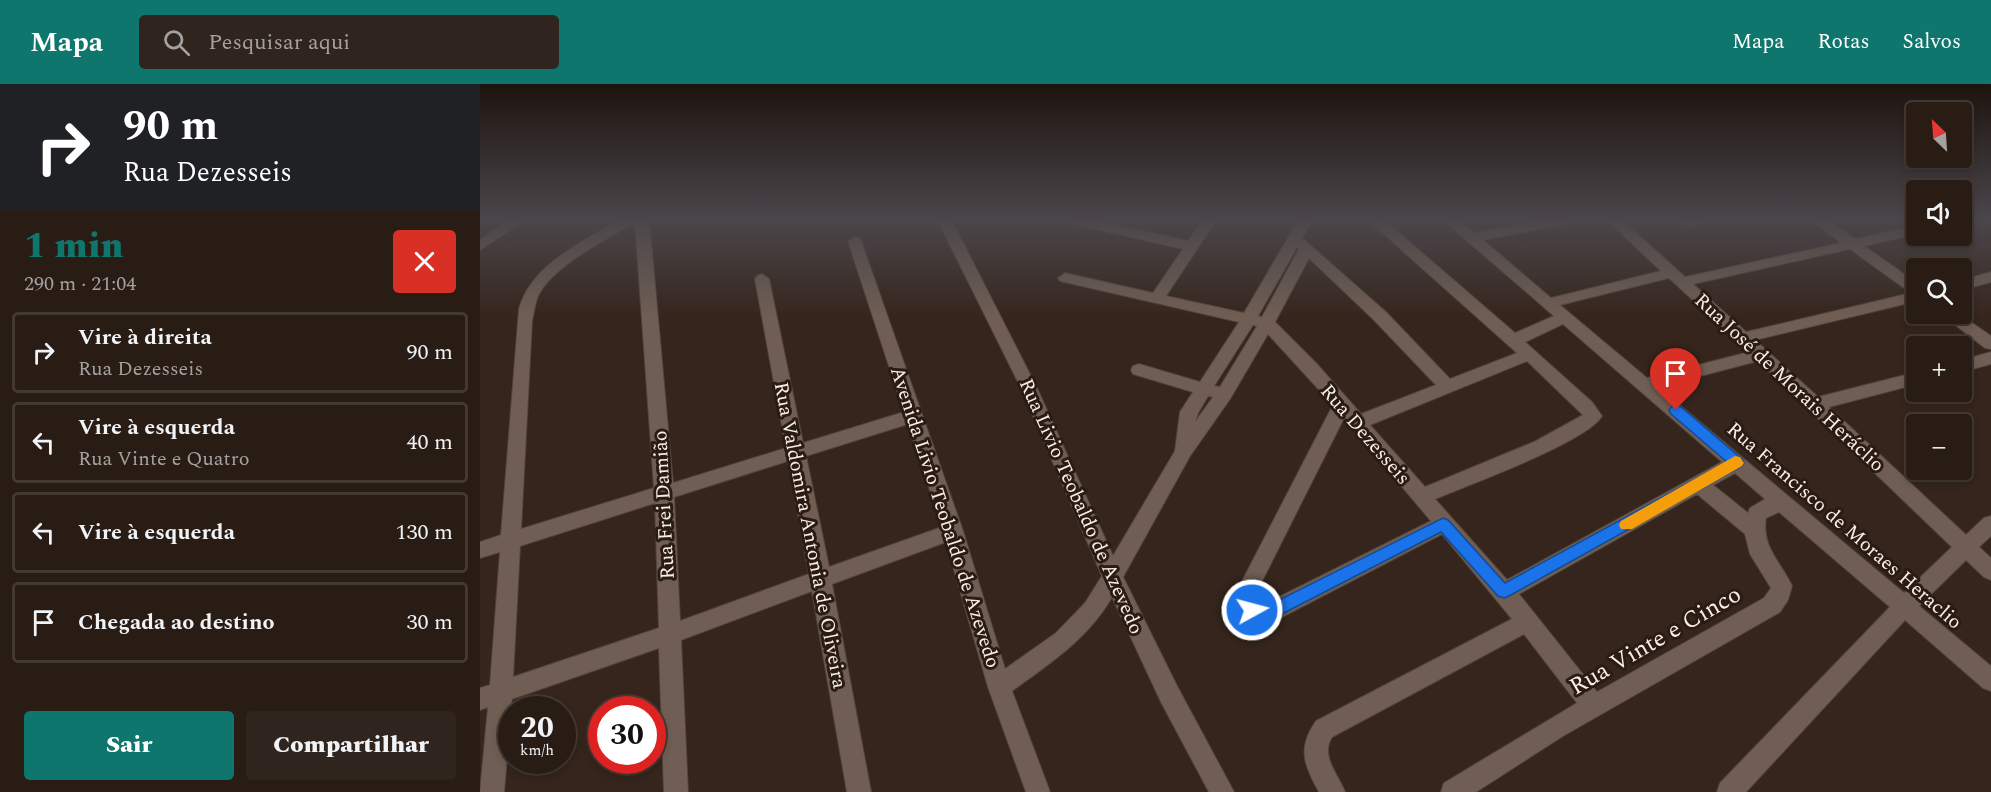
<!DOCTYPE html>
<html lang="pt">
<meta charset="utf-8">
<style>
:root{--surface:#281c15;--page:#30251e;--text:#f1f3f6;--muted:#a5a1a0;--line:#443a34;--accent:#0f766e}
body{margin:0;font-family:Spectral,serif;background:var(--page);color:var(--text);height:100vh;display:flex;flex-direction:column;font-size:22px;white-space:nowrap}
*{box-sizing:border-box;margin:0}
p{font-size:20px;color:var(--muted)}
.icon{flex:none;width:33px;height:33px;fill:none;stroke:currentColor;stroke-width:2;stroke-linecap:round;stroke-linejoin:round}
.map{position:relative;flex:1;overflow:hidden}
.drawer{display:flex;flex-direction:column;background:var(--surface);width:480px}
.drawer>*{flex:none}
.guide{background:#202124;color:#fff;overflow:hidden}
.needle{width:39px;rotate:335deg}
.tools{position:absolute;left:1426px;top:18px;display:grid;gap:12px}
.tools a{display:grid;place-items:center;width:66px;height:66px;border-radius:6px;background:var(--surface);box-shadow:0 3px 9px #0003,0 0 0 2px var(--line);font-size:30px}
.speed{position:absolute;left:18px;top:612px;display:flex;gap:12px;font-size:30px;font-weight:700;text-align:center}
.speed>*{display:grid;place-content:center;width:78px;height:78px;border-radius:50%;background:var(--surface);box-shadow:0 3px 9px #0003,0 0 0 2px var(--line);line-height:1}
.speed small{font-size:15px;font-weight:400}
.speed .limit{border:9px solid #d22;background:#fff;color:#111}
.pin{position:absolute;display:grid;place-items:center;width:51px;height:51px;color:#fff;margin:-62px -26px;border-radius:50% 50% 50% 0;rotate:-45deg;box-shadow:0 0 6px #0007}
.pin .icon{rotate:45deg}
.me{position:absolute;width:66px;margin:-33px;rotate:83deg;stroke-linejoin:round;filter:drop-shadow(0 0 4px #0008)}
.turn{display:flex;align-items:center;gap:21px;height:126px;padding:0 24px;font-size:27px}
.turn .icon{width:78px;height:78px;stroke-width:2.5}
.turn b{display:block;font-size:42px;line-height:51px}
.round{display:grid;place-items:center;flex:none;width:63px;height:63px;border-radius:6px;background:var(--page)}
.head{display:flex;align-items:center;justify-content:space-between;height:102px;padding:0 24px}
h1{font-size:36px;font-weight:800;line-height:45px;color:var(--accent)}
.button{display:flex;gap:12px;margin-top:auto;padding:12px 24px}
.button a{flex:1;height:69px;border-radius:6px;background:var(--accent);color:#fff;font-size:24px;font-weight:800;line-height:69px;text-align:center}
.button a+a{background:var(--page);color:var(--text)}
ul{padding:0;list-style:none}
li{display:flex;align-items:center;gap:18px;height:81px;margin:0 12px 9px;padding:0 12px;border:3px solid var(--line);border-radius:6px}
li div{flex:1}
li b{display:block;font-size:22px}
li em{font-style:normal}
header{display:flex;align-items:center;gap:36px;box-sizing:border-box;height:84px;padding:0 30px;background:var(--accent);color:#fff}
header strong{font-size:28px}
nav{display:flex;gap:33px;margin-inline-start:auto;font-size:21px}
.search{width:420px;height:54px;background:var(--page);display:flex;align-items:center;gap:15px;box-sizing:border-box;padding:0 21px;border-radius:6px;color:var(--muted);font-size:22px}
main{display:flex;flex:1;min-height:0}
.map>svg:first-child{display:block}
</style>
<header>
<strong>Mapa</strong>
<div class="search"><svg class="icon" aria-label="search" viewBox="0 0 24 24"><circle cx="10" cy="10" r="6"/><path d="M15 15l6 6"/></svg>Pesquisar aqui</div>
<nav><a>Mapa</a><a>Rotas</a><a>Salvos</a></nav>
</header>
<main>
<section class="drawer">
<div class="guide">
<div class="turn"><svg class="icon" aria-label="right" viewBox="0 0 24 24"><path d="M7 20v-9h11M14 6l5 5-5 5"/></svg><div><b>90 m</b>Rua Dezesseis</div></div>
</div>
<div class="head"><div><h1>1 min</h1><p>290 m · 21:04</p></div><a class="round" style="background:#d93025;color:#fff"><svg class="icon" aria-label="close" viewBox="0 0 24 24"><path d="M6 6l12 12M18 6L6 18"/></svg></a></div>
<ul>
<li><svg class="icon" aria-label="right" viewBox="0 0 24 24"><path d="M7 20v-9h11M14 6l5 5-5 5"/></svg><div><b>Vire à direita</b><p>Rua Dezesseis</p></div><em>90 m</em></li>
<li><svg class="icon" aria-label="left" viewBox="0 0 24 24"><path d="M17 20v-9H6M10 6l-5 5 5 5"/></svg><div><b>Vire à esquerda</b><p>Rua Vinte e Quatro</p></div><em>40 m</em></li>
<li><svg class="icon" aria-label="left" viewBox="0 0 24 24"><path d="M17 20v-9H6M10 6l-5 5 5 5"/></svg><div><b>Vire à esquerda</b></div><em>130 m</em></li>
<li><svg class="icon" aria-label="arrive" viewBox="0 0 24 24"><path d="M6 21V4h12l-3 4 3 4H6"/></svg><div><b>Chegada ao destino</b></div><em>30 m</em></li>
</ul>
<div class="button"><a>Sair</a><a>Compartilhar</a></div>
</section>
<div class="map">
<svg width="1511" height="708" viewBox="0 0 1511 708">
<rect width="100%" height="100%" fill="#35251c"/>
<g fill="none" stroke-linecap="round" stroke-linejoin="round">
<defs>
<g id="minor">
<polygon points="30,135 47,135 0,166 0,156"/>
<path d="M141,135H169L193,399L306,364L275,195L277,192L282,190L289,195L323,359L424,328L368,157L375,153L380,154L483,447L525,585L576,549L605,519L622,492L540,302L457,135H471L556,302L633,472L695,367L700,328L713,308L653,290L651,286L653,282L659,280L720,298L759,238L580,197L578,194L585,189L673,209L703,165L589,139L582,135H609L708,157L723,135H737L686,212L764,229L819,135H833L822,154L906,228L970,295L1037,269L887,135H903L1035,249L1074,232L962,135H978L994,149L1069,135H1099L1092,139L1003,156L1071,214L1181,187L1126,135H1141L1205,193L1361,159L1330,135H1346L1375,155L1437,142V150L1384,162L1437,199V217L1275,256L1338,313L1437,288V300L1349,323L1486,451L1504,434L1511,432V452L1499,463L1511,474V496L1504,493L1486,476L1439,522L1511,582V607L1503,604L1425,536L1266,708H1237L1240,699L1410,523L1299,428L1286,434C1281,463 1301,478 1312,502L1308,516L1300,528L1083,652L996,708H961L964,699L1097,619L1044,550L852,653C840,672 858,690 865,708H839C824,681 817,664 836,637L1032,535L962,450L802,533L783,537L762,529L757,519V507L853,321L788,250L750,315L710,372L643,493L697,602L754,708H729L681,618L632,513C608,555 570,579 532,607L570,708H546L508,603L466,458L352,500L391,708H367L332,507L201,556L208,708H184L179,564L32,615L24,708H0L8,623L0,626V604L10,601L20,468L0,474V458L21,451L39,225C51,180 104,157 141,135ZM155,138L174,404L41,445L52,237C54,228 55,218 59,210C75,180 127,156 155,138ZM817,163L819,165L782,233L778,232ZM1370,165L1431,209L1266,248L1213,200ZM829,174L894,236L956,301L881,330L836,279L795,238ZM1189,194L1269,268L1167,294L1080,221ZM1083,240L1242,378L1027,496L955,415C988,401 1107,358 1122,332L1112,318L1045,258ZM773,241L777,242L740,303L734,302ZM1047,277L1103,331L1056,357L945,403L890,341ZM1278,277L1472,463L1424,509L1178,303ZM728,312L733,313L715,338L718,329ZM864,334L951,437L791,517L780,518L777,507ZM428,340L462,443L349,483L326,372ZM308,377L329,490L200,537L194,413ZM1255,389L1285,415L1270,424L1268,429L1233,401ZM1217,410L1265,450L1270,470L1291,504L1284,514L1117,608L1039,510ZM175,419L179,544L33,593L40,462Z"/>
<polygon points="1204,135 1228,135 1226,138 1209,142 1204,141 1202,138"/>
<polygon points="1511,188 1511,198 1482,206 1482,196"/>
<polygon points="1461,230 1479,230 1511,252 1511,265 1505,264"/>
<polygon points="1511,268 1511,280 1482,288 1482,276"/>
</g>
</defs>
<use href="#minor" stroke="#51443c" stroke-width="2"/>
<use href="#minor" fill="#705e54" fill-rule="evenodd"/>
</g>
<linearGradient id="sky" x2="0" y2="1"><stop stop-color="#1d140f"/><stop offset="0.58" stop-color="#4b464b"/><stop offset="1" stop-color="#4b464b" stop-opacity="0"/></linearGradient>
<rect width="1511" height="234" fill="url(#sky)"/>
<polygon fill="#1a73e8" stroke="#114b97" stroke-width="1.5" points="1196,321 1201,323 1262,375 1264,379 1262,382 1029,512 1024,514 1018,512 961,448 800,531 782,536 767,531 764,526 767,521 791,520 963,434 968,436 1025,499 1247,378 1191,330 1189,326 1191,323"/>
<polygon fill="#f59e0b" points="1255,372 1260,373 1264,379 1262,382 1152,445 1141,445 1139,441 1141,437"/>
<g text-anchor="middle" stroke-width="6" stroke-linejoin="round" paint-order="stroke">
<g font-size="20" fill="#f8ede7" stroke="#2b1c13">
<text transform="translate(1310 298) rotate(43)" y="7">Rua José de Morais Heráclio</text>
<text transform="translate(886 350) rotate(49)" y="7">Rua Dezesseis</text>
<text transform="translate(183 421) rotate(-93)" y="7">Rua Frei Damião</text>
<text transform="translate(602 422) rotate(66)" y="7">Rua Livio Teobaldo de Azevedo</text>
<text transform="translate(466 433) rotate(72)" y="7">Avenida Livio Teobaldo de Azevedo</text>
<text transform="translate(1365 441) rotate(41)" y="7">Rua Francisco de Moraes Heraclio</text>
<text transform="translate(331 451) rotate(79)" y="7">Rua Valdomira Antonia de Oliveira</text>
</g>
<g font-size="24" fill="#f8ede7" stroke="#2b1c13">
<text transform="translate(1175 556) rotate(-30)" y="8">Rua Vinte e Cinco</text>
</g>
</g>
</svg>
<div class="tools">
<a><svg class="needle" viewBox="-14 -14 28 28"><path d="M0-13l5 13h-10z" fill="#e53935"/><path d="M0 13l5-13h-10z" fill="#a5a1a0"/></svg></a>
<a><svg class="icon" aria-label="sound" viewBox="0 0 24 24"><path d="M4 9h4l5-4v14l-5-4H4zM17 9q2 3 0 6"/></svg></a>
<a><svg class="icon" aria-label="search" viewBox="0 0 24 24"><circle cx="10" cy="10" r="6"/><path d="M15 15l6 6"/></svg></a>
<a>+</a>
<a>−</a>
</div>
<div class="speed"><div>20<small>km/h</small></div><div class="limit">30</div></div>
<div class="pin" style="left:1196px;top:326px;background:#d93025"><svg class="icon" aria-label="arrive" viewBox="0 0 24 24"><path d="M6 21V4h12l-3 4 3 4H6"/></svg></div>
<svg class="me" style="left:772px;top:526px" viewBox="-20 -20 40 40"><circle r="17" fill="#1a73e8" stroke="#fff" stroke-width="3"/><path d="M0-11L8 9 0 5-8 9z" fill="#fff"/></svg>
</div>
</main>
